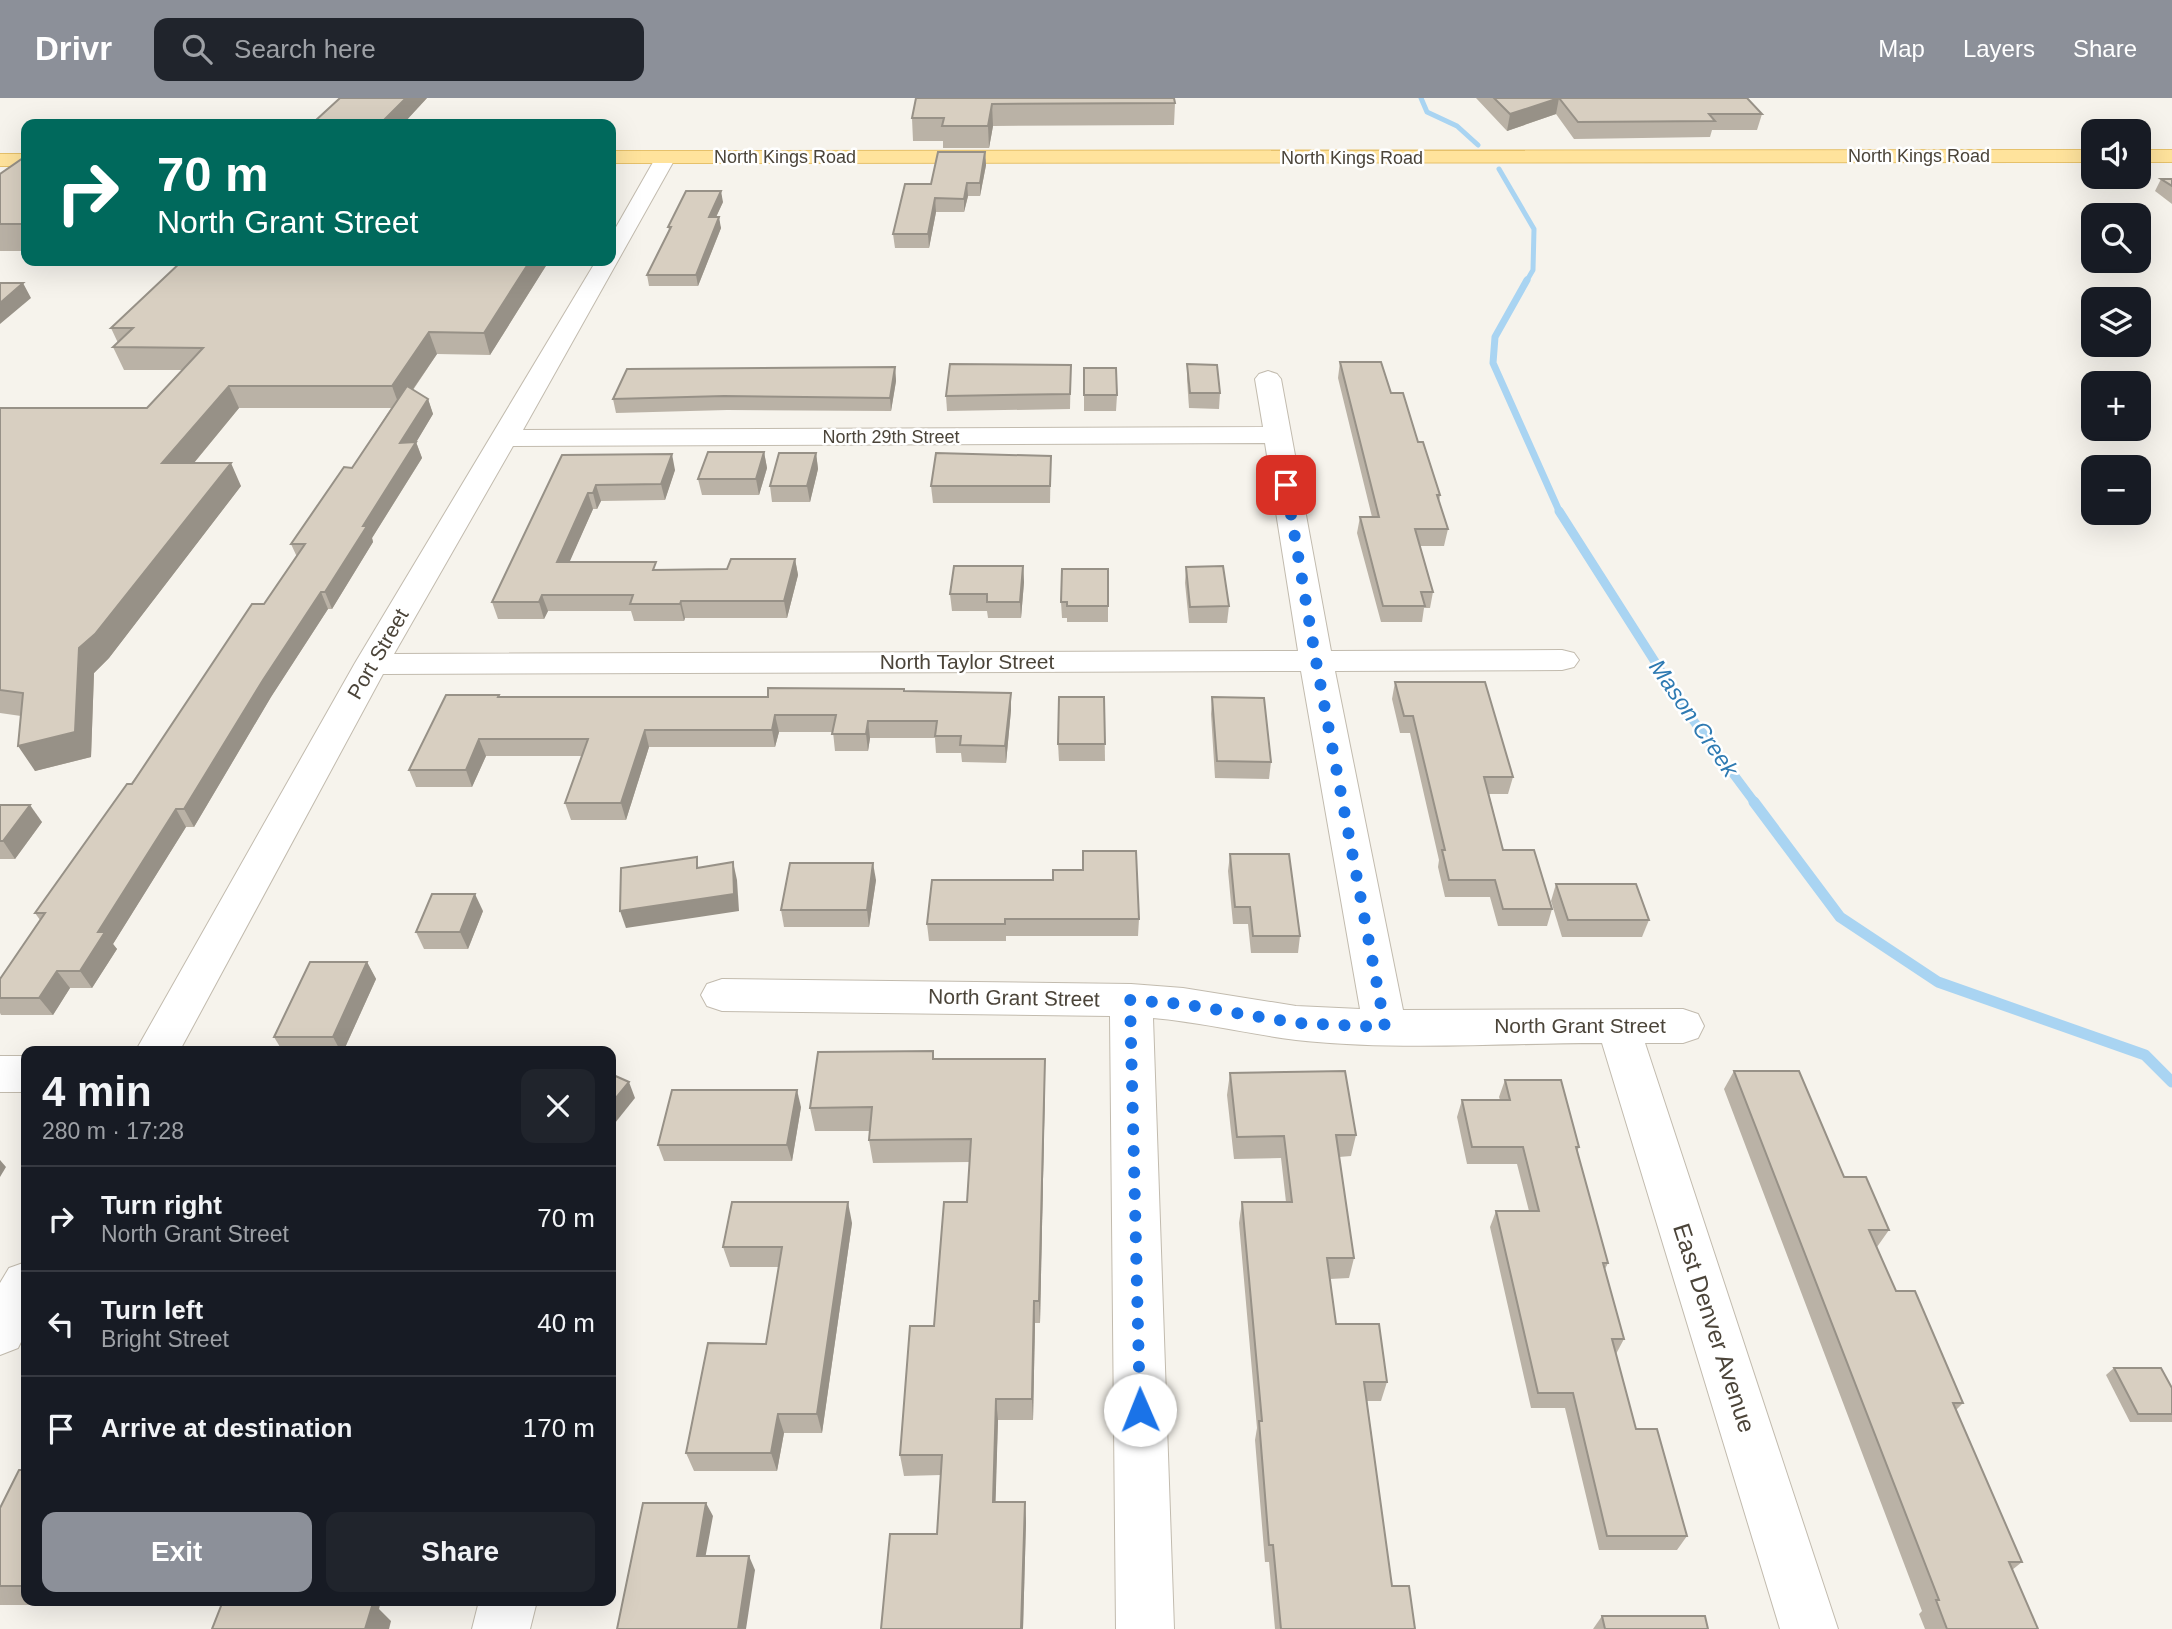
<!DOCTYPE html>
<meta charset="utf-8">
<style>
:root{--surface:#171b24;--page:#20242c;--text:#f1f3f6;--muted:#9ea1a6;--line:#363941;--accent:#8c9099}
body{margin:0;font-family:Helvetica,sans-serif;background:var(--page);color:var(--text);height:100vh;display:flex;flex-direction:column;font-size:26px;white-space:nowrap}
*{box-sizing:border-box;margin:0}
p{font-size:23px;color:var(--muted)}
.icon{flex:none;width:38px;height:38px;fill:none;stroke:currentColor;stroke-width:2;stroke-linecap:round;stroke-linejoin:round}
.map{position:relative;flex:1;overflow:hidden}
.details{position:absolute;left:21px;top:948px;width:595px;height:560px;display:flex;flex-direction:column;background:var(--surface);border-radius:14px;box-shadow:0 7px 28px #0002}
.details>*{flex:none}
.guide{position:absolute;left:21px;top:21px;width:595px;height:147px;border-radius:14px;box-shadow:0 7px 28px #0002;background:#00695c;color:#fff;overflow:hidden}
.fabs{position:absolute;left:2081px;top:21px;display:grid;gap:14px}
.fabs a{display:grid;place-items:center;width:70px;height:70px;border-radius:14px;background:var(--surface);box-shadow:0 7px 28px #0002;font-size:35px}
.pin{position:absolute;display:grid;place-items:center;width:60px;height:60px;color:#fff;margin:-30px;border-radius:14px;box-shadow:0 4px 10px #0006}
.me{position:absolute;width:77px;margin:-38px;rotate:359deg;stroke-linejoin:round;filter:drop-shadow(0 0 5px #0008)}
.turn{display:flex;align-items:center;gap:24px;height:147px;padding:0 21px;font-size:32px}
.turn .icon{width:91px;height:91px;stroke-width:2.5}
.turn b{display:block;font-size:49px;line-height:60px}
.round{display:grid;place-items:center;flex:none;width:74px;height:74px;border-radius:14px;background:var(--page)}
.overview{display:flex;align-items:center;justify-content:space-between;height:119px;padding:0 21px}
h1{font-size:42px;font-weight:700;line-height:52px}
.cta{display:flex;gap:14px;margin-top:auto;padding:14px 21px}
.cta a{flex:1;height:80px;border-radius:14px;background:var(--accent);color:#fff;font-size:28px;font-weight:700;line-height:80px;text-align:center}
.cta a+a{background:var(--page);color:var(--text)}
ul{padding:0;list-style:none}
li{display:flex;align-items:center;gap:21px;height:105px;padding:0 21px;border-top:2px solid var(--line)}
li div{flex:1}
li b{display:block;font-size:26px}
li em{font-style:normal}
header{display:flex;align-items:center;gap:42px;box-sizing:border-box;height:98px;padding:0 35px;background:var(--accent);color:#fff}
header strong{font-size:33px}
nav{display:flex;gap:38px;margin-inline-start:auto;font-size:24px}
.search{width:490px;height:63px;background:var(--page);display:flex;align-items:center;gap:18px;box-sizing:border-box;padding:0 24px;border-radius:14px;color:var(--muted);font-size:26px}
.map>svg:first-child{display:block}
</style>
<header>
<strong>Drivr</strong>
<div class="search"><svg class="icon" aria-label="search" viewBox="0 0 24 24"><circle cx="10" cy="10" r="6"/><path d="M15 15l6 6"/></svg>Search here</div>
<nav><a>Map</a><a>Layers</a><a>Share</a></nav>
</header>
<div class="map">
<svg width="2172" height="1531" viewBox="0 0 2172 1531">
<rect width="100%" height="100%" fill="#f6f3ec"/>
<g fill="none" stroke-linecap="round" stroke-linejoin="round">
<g stroke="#a9d4f2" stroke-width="5">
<polyline points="1421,0 1427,14 1457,28 1478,47"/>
<polyline points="1499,71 1534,131 1533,172 1526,184"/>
</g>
<polyline stroke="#a9d4f2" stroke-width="7" points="1527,182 1495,239 1493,265 1560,415"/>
<polyline stroke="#a9d4f2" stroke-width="9" points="1559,413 1687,614 1755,705"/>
<polyline stroke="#a9d4f2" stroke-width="11" points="1754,704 1840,819 1938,884 2145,957 2172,984"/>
<defs>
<g id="minor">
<path d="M666,53L673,55L676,59L523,332L1263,329L1255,281L1259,276L1268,273L1277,276L1281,281L1331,553L1562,552L1574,555L1579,562L1574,569L1562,572L1335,573L1403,912L1683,911L1698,916L1704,928L1698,940L1683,945H1645L1838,1531H1780L1602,945C1502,945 1395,953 1296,942C1248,936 1201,924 1153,920L1174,1531H1116L1110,918L722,913L707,908L701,897L707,886L722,881L1131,886L1183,890L1296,908L1360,911L1301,573L383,576L179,954H135L355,565L596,163H611V138L656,59L659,55ZM1265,345L1298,553L394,556L513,348Z"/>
<rect x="0" y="958" width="26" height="36"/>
<polygon points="26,1164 26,1234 18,1250 0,1257 0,1185 9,1170"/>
<polygon points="479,1503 537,1503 530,1531 472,1531"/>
</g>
<g id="major">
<polygon points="2093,52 2093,64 611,65 611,53"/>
<rect x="2138" y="52" width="34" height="12"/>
<rect x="0" y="56" width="26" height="12"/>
</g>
</defs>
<use href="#minor" stroke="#c2bbae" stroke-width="2"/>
<use href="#major" stroke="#e6c16a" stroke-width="2"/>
<use href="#minor" fill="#fff" fill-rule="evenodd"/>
<use href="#major" fill="#ffe39c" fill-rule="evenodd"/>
</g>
<g fill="#bab2a6">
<polygon points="340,0 427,0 403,26 316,26 315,23"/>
<polygon points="916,0 1175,5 1174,27 993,28 989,50 943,50 943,43 913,43 912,20"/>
<polygon points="1476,0 1747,0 1762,16 1757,32 1712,32 1710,39 1574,41 1556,16 1507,33"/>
<polygon points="985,54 986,67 980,98 968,98 964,114 936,114 929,150 895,150 893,136 931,86"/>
<polygon points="26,58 26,153 0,153 0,76"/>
<polygon points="2161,81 2172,81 2172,106 2155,93"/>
<polygon points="723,104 716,119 721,130 698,188 649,188 647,177 669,132 668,129"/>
<polygon points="549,163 490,257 437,256 413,292 428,301 433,316 416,344 422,360 372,440 373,444 332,511 328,511 271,599 194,729 186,729 113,846 117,851 92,890 70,890 53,917 1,917 0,915 0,881 40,822 35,815 264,506 297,459 291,446 352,370 391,310 239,310 194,365 241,388 109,560 94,575 91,659 35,673 21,618 0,615 0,310 147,310 182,272 124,272 113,249 118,245 111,230"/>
<polygon points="1340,264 1391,295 1418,344 1440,397 1439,404 1448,431 1444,448 1420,448 1433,494 1430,510 1424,510 1422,524 1381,524 1357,435 1360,419 1372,419 1338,280"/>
<polygon points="1187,266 1220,295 1219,311 1189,310 1187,281"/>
<polygon points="1071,267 1070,311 947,313 946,298"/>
<polygon points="895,269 896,283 891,313 727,312 616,315 613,301"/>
<polygon points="1084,270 1117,297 1116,313 1084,313"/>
<polygon points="764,354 767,370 759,397 702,397 698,381"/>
<polygon points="816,355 818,371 810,404 772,404 770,388"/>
<polygon points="562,357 675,372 665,402 601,403 597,411 593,411 569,464 658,472 727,471 795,461 798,477 787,520 685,520 684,523 634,523 631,513 548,513 544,521 498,521 492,504"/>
<polygon points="1051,358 1050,405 933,405 931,388"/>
<polygon points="1023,468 1024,484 1021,520 988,520 987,513 952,513 950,496"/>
<polygon points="1186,469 1229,508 1227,525 1189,525 1185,485"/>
<polygon points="1061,504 1108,508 1108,524 1067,524 1067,520 1062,520"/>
<polygon points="1395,584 1513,679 1508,696 1489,696 1503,752 1552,811 1547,828 1498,828 1490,799 1445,799 1438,769 1439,762 1410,635 1400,635 1392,601"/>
<polygon points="904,591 904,593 1011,612 1006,665 962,664 961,655 936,655 935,640 870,640 868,653 835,653 833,634 779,634 775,649 649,649 626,722 571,722 565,705 582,658 486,658 472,689 416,689 409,672 499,597 500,599 768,599"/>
<polygon points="1104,599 1105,663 1059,663 1058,646"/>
<polygon points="1212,599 1271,664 1269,681 1215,680 1211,616"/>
<polygon points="0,707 42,724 15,761 0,761"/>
<polygon points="1230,756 1300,838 1298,855 1251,855 1248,826 1233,826 1228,773"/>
<polygon points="876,782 869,829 784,829 781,812"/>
<polygon points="932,782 1139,821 1138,838 1006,838 1006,843 929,843 927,826"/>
<polygon points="1556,786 1649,822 1642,839 1562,839 1551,803"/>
<polygon points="483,813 468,851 424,851 416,834"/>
<polygon points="367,864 376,881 343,954 283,954 274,939"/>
<polygon points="934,961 1045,985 1040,1225 1035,1225 1033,1322 998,1322 995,1404 1025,1404 1026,1424 1023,1531 881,1531 937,1436 941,1377 904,1378 900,1357 967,1104 970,1064 873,1065 869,1042 869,1033 815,1033 810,1010"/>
<polygon points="1734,973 1844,1079 1889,1132 1877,1149 1896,1193 1963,1305 1956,1312 2022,1464 2012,1472 2038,1531 1925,1531 1919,1516 1922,1513 1724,991"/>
<polygon points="1230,975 1356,1037 1351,1058 1339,1059 1354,1160 1349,1180 1330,1181 1336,1226 1387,1284 1381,1303 1367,1303 1392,1488 1415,1531 1275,1531 1269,1464 1265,1464 1255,1342 1257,1330 1239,1125 1242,1104 1286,1104 1281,1060 1234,1061 1227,997"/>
<polygon points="1505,982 1579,1049 1577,1054 1608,1165 1605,1171 1624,1241 1616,1256 1636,1331 1687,1438 1677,1452 1599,1452 1565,1310 1531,1310 1490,1129 1496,1113 1529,1113 1517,1066 1467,1066 1457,1019 1462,1002 1500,1002 1499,999"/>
<polygon points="801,1009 792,1063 664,1063 658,1047"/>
<polygon points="852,1125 822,1335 784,1335 777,1373 694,1373 686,1355 766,1246 779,1169 730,1169 723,1149"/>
<polygon points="2114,1270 2172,1290 2172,1324 2130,1324 2106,1277"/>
<polygon points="26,1372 26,1503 151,1503 150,1507 0,1507 0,1410"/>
<polygon points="1602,1518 1708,1531 1593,1531"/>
</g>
<g fill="#979187">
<polygon points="406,0 427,0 403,26 384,26 383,23"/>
<polygon points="1559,0 1556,16 1507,33 1510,16"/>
<polygon points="992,6 993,28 989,50 988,28"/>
<polygon points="985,54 986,67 980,98 980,85"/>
<polygon points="967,85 968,98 964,114 964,101"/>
<polygon points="721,93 723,104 711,130 709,119"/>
<polygon points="935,100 936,114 929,150 928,136"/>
<polygon points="719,119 721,130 698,188 696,177"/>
<polygon points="530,163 549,163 490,257 484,235"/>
<polygon points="23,185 31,200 0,226 0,205"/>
<polygon points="429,234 437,256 400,310 392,288"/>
<polygon points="895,269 896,283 891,313 890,300"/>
<polygon points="229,288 239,310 174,389 162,365"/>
<polygon points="428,301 433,316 414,348 416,344 422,360 372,440 373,444 332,511 325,494 363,428 400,345"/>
<polygon points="764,354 767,370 759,397 756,381"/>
<polygon points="816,355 818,371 810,404 807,388"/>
<polygon points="672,356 675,372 665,402 661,386"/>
<polygon points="231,365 241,388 109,560 94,575 91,659 35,673 18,648 79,550"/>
<polygon points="596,387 601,403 597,411 593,395"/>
<polygon points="588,395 593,411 562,481 557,464"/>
<polygon points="795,461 798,477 787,520 784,503"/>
<polygon points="1023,468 1024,484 1021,520 1020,504"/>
<polygon points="321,494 328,511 271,599 194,729 184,711 263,582"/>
<polygon points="542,497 548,513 544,521 539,504"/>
<polygon points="681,503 685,520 684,523 680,506"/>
<polygon points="1011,595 1011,612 1006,665 1005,648"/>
<polygon points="775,617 779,634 775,649 772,632"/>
<polygon points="868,623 870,640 868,653 866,636"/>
<polygon points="645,632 649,649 626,722 621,705"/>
<polygon points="479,641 486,658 472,689 466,672"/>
<polygon points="30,707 42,724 15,761 3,743"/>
<polygon points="176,711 186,729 113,846 117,851 92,890 80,873 98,834"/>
<polygon points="733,764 737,782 739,813 626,830 620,813"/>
<polygon points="873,765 876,782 869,829 867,812"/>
<polygon points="475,796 483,813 468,851 460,834"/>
<polygon points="367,864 376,881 343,954 341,954 333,939"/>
<polygon points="57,873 70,890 53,917 39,900"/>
<polygon points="1045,961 1045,985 1040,1225 1039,1203"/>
<polygon points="629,984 635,1000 611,1030 611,1006"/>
<polygon points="797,992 801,1009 792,1063 787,1047"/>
<polygon points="0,1062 6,1069 0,1079"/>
<polygon points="848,1104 852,1125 822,1335 817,1316"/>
<polygon points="1034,1203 1035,1225 1033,1322 1032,1301"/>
<polygon points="996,1301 998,1322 995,1424 993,1404"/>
<polygon points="778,1316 784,1335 777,1373 771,1355"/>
<polygon points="1025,1404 1026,1424 1023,1531 1021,1531"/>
<polygon points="706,1405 713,1418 703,1472 697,1458"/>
<polygon points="749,1458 755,1472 746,1531 738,1531"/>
<polygon points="357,1503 381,1503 379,1511 391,1523 389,1531 365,1531"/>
</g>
<g fill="#d8cfc1" stroke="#979187" stroke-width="2">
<polygon points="340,0 406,0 383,23 315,23"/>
<polygon points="916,0 1174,0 1175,5 992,6 988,28 942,28 944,20 912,20"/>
<polygon points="1494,0 1747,0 1762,16 1709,16 1715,23 1578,24 1559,0 1510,16"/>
<polygon points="938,54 985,54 980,85 967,85 964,101 935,100 928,136 893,136 905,86 931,86"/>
<polygon points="26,58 26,126 0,126 0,76"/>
<polygon points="2161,81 2172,81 2172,88"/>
<polygon points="686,93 721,93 709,119 719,119 696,177 647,177 671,129 668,129"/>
<polygon points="182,163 530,163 484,235 429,234 392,288 229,288 162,365 231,365 95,536 79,550 75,634 18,648 23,595 0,592 0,310 147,310 203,250 113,249 133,230 111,230"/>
<polygon points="0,185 23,185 0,205"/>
<polygon points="1340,264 1381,264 1391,295 1403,295 1418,344 1423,344 1440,397 1437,397 1448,431 1415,431 1433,494 1421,494 1425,508 1383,508 1360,419 1379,419"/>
<polygon points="950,266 1071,267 1070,296 946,298"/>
<polygon points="1187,266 1217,267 1220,295 1190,295"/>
<polygon points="895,269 890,300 724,298 613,301 627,271"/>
<polygon points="1084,270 1116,270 1117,297 1084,297"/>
<polygon points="407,288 428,301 400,345 416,344 363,428 367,428 325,494 321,494 263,582 184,711 176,711 98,834 105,834 80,873 57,873 39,900 0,900 0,881 45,815 35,815 127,686 132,686 252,506 264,506 305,446 291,446 344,369 352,370"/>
<polygon points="708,354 764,354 756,381 698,381"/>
<polygon points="779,355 816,355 807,388 770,388"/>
<polygon points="936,355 1051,358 1050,388 931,388"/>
<polygon points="672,356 661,386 596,387 593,395 588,395 557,464 656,464 653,472 727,471 731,461 795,461 784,503 681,503 680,506 630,506 633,497 542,497 539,504 492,504 562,357"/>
<polygon points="954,468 1023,468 1020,504 987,504 987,496 950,496"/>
<polygon points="1223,468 1229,508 1190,509 1186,469"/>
<polygon points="1062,471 1108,471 1108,508 1067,508 1067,504 1061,504"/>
<polygon points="1395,584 1485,584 1513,679 1484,679 1503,752 1534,752 1552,811 1503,811 1495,782 1449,782 1442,752 1445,752 1413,618 1404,618"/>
<polygon points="768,590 904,591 904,593 1011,595 1005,648 960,647 961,638 935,638 937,623 868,623 866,636 832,636 836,617 775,617 772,632 645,632 621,705 565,705 588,641 479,641 466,672 409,672 446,597 499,597 498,599 768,599"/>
<polygon points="1059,599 1104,599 1105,646 1058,646"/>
<polygon points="1212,599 1264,600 1271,664 1217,663"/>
<polygon points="0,707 30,707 3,743 0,743"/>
<polygon points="1083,753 1136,753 1139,821 1005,821 1005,826 927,826 932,782 1053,782 1053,772 1083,772"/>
<polygon points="1230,756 1289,756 1300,838 1253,838 1250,809 1235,809"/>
<polygon points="697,759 697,770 733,764 734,796 620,813 621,770"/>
<polygon points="790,765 873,765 867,812 781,812"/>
<polygon points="1556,786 1636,786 1649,822 1568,822"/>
<polygon points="432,796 475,796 460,834 416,834"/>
<polygon points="310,864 367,864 333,939 274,939"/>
<polygon points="933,953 933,961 1045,961 1039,1203 1034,1203 1032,1301 996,1301 993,1404 1025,1404 1021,1531 881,1531 890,1436 937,1436 942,1357 900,1357 910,1228 934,1228 944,1104 967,1104 971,1041 869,1042 872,1009 810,1010 818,954"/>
<polygon points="1345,973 1356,1037 1336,1037 1354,1160 1327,1160 1336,1226 1379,1226 1387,1284 1364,1284 1392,1488 1409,1488 1415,1531 1281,1531 1273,1447 1269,1447 1259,1323 1262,1323 1242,1104 1292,1104 1284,1038 1237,1039 1230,975"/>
<polygon points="1734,973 1799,973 1844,1079 1866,1079 1889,1132 1869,1132 1896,1193 1915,1193 1963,1305 1953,1305 2022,1464 2009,1464 2038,1531 1947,1531 1936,1502 1939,1502"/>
<polygon points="611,976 629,984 611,1006"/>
<polygon points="1505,982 1561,982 1579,1049 1576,1049 1608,1165 1603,1165 1624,1241 1612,1241 1636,1331 1657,1331 1687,1438 1607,1438 1573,1295 1538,1295 1496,1113 1539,1113 1523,1049 1472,1049 1462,1002 1510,1002"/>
<polygon points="672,992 797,992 787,1047 658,1047"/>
<polygon points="732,1104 848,1104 817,1316 778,1316 771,1355 686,1355 708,1245 766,1246 782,1149 723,1149"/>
<polygon points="2114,1270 2161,1270 2172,1290 2172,1316 2138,1316"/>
<polygon points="19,1372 26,1372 26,1488 0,1488 0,1410"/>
<polygon points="643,1405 706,1405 697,1458 749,1458 738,1531 617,1531"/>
<polygon points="223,1503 357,1503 356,1505 373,1505 365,1531 212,1531"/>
<polygon points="1602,1518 1705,1518 1708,1531 1605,1531"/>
</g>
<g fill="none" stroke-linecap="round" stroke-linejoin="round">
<polyline stroke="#1a73e8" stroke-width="12" stroke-dasharray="0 21.6" points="1140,1312 1130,902 1183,906 1296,925 1385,929 1316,563 1286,387"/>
</g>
<g text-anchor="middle" stroke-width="5" stroke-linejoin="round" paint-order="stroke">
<g font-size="18" fill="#4b4439" stroke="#fff">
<text x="1919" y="64">North Kings Road</text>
<text x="785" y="65">North Kings Road</text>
<text x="1352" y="66">North Kings Road</text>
<text x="891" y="345">North 29th Street</text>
</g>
<g font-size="21" fill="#4b4439" stroke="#fff">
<text transform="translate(378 556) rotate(-60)" y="7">Port Street</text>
<text x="967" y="571">North Taylor Street</text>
<text transform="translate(1014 900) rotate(1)" y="7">North Grant Street</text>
<text x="1580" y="935">North Grant Street</text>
</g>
<g font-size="23" font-style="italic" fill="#2e7ab2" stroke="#fff">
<text transform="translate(1694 620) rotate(55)" y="8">Mason Creek</text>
</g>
<g font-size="24" fill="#4b4439" stroke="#fff">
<text transform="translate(1714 1230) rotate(72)" y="8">East Denver Avenue</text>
</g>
</g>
</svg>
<div class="fabs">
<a><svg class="icon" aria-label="sound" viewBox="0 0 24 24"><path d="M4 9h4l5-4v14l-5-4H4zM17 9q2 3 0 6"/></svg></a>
<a><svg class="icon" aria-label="search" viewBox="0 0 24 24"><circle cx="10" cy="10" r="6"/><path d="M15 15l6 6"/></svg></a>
<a><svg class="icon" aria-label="layers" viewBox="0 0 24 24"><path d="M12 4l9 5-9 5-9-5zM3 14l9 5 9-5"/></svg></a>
<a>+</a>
<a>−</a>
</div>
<div class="pin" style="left:1286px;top:387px;background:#d93025"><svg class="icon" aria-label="arrive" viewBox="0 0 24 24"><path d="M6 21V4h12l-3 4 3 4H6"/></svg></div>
<svg class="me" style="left:1140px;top:1312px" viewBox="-20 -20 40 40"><circle r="19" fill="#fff"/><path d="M0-13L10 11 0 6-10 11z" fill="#1a73e8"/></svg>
<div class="guide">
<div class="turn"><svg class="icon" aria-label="right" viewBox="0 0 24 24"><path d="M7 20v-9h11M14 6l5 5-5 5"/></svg><div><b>70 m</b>North Grant Street</div></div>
</div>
<section class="details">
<div class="overview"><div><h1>4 min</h1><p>280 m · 17:28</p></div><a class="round"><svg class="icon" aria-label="close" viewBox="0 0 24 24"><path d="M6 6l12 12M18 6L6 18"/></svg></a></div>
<ul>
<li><svg class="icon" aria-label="right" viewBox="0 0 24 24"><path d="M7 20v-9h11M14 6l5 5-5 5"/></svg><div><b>Turn right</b><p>North Grant Street</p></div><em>70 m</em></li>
<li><svg class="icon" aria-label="left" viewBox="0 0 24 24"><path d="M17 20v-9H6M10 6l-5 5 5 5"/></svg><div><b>Turn left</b><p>Bright Street</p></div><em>40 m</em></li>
<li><svg class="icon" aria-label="arrive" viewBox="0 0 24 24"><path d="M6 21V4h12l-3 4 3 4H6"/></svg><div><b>Arrive at destination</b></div><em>170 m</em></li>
</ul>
<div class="cta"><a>Exit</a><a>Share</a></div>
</section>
</div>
